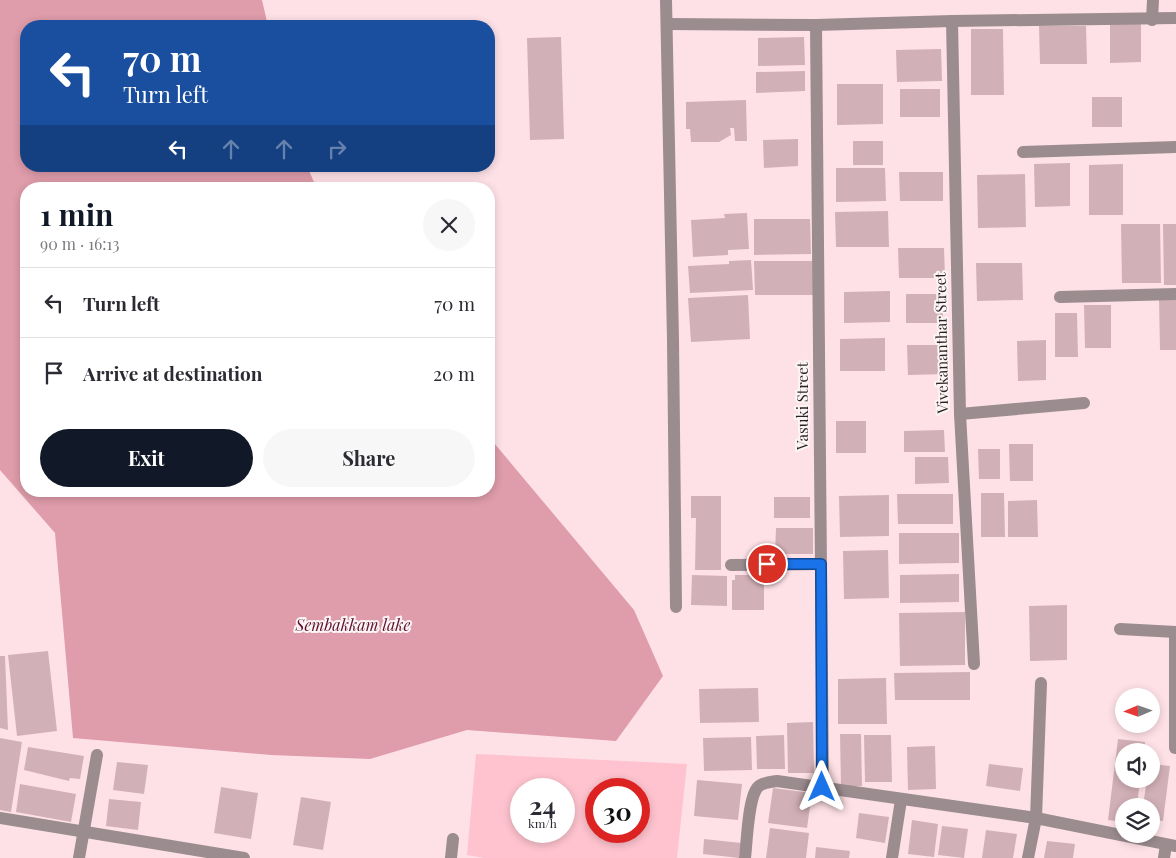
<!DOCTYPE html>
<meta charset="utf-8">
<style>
:root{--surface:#fff;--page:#f7f7f7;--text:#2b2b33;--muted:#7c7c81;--line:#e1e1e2;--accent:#111827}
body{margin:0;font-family:"Playfair Display",serif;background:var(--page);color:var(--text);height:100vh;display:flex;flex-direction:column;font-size:19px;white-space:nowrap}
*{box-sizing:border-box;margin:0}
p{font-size:16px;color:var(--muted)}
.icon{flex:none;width:28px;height:28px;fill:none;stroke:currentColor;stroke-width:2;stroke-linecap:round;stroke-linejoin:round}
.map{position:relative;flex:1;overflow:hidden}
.details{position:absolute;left:20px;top:182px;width:475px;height:315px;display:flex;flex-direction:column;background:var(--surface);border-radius:20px;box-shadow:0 2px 8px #0003}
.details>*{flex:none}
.guide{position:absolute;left:20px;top:20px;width:475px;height:152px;border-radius:20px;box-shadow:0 2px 8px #0003;background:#1a4fa0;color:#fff;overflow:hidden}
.needle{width:32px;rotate:268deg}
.tools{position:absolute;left:1115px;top:688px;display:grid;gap:10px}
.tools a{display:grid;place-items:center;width:45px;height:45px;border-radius:50%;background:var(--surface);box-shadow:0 2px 8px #0003;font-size:25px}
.speed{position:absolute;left:510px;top:778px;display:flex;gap:10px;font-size:25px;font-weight:700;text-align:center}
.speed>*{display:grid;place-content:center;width:65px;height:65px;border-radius:50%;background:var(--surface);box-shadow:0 2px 8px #0003;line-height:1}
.speed small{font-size:12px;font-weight:400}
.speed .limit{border:8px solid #d22;background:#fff;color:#111}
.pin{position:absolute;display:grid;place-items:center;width:42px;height:42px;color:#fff;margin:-21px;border:2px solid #fff;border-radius:50%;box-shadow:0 1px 5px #0007}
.me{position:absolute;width:55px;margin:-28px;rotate:0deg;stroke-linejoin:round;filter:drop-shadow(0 0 4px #0008)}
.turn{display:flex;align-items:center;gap:18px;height:105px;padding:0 20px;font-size:22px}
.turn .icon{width:65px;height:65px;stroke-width:2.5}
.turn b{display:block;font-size:35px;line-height:42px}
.lanes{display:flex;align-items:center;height:48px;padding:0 20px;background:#0003;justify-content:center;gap:25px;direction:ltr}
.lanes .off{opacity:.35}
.round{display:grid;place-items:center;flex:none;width:52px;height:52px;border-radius:26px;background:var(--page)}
.head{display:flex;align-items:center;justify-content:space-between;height:85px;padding:0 20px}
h1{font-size:30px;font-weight:700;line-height:38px;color:var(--accent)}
.primary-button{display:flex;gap:10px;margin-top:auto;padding:10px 20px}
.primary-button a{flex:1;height:58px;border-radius:30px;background:var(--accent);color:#fff;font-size:20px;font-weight:700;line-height:58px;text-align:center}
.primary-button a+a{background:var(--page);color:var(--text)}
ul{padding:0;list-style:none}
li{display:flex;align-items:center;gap:15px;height:70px;padding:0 20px;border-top:1px solid var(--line)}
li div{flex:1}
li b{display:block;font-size:19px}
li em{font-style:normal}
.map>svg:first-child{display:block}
</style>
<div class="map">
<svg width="1176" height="858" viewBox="0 0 1176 858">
<rect width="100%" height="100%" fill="#fee1e6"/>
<path fill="#fec3ce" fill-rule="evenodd" d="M476,754L687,764L677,858H484L467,855ZM521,789H564V831H521ZM596,789H639V831H596Z"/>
<polygon fill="#df9caa" points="0,0 262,0 268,26 26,26 26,166 307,166 317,189 26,189 26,491 489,491 489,437 634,610 663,676 616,741 467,730 370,759 271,755 73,738 55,533 0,470"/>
<g fill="#d2b0b7">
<polygon points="1141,22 1141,62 1110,63 1110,23"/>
<polygon points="1039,26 1086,26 1087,64 1040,64"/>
<polygon points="971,29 1003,29 1004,95 971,95"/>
<polygon points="561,37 564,139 530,140 527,38"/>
<polygon points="804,37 805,65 758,66 758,38"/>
<polygon points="941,49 942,81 897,82 896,50"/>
<polygon points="805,71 805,91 756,93 756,72"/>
<polygon points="837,84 883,84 883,124 837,125"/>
<rect x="900" y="89" width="40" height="28"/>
<rect x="1092" y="97" width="30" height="30"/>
<polygon points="746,100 747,141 735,141 734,128 730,128 731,135 719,142 691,142 690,129 686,129 686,102"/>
<polygon points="798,139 798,166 764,168 763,140"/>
<rect x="853" y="141" width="30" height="24"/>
<polygon points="1070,163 1070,206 1035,207 1034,164"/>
<polygon points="1123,164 1123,215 1089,215 1089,165"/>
<polygon points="836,168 885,168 886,201 836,202"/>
<polygon points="899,172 943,172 943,201 900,201"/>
<polygon points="1025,174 1026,227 978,228 977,175"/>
<polygon points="888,211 889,247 836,247 835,212"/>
<polygon points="747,213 749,249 728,250 728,255 693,257 691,220 725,218 724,214"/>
<polygon points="754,219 810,219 811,254 754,255"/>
<polygon points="1121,224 1160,224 1161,283 1122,283"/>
<polygon points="1163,224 1176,224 1176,285 1164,285"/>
<polygon points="898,248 944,248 945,278 899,278"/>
<polygon points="751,260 753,290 690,293 688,266 729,264 729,261"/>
<polygon points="754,261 813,261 813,295 755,295"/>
<polygon points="976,263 1022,263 1023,300 977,301"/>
<polygon points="890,291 890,322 844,323 844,292"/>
<rect x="906" y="294" width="37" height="29"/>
<polygon points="748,295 750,339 691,342 688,298"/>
<polygon points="1159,298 1176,298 1176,350 1160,350"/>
<polygon points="1084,305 1111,305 1111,348 1085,348"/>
<polygon points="1055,313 1077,313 1078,357 1055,357"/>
<polygon points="885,338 885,371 840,371 840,339"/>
<polygon points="1046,340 1046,380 1018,381 1017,341"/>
<polygon points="907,345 946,345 947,374 908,375"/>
<rect x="836" y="421" width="30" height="32"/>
<polygon points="944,430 945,452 904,452 904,431"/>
<polygon points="1009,444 1033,444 1033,481 1010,481"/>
<polygon points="978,449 1000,449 1000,479 979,479"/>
<polygon points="915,457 948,457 949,483 915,484"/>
<polygon points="981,493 1004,493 1005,537 981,537"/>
<polygon points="897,494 953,494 953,524 898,524"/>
<polygon points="889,495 889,536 840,537 839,496"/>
<polygon points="691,496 721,496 721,570 695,570 696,518 691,518"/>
<rect x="774" y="497" width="36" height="21"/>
<polygon points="1037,500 1038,537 1008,537 1008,501"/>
<polygon points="776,528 813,528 813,554 775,554"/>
<polygon points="899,533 959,533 959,563 899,564"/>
<polygon points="888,550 889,598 844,599 843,551"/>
<polygon points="959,574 959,602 900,603 900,575"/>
<polygon points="692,575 727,576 727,606 691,605"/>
<polygon points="735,575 764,575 764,610 732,610 732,580 735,580"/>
<polygon points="1067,605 1067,660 1030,661 1029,606"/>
<polygon points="965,612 965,665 900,666 899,613"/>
<polygon points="48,651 57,731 17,736 8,655"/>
<polygon points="0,656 5,656 8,730 0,728"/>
<polygon points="970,672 970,700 895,700 894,673"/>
<polygon points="886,678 887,724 838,724 838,679"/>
<polygon points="758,688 759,722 700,723 699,689"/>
<polygon points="813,722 814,773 788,773 787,723"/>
<polygon points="840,734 861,734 862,786 841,786"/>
<polygon points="784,735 785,769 757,769 756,736"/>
<polygon points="864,735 891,735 892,782 865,782"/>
<polygon points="751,737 752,770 704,771 703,738"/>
<polygon points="0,738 22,742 11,812 0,810"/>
<polygon points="1118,739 1145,742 1144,751 1124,751 1124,779 1140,779 1137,806 1124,806 1124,822 1108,820"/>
<polygon points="935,746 936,789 908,790 907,747"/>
<polygon points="28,747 84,756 80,779 70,778 69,781 24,770"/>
<polygon points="117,762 148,765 144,794 113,790"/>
<polygon points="989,764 1023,768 1020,791 986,786"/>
<polygon points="1151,764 1170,766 1163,821 1151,820 1151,806 1143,806 1147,779 1151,779"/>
<polygon points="697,780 742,784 738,820 694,816"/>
<polygon points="20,784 76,794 71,822 16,812"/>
<polygon points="221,787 258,793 251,839 214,833"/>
<polygon points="773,788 812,793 807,828 768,823"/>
<polygon points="301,797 331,802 323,850 293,845"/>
<polygon points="109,799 141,802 138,830 106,826"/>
<polygon points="859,813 889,817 885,843 856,838"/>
<polygon points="912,820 938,824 934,857 908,854"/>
<polygon points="942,826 968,829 964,858 938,855"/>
<polygon points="770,828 809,833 806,858 766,858"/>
<polygon points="986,830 1017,834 1013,858 982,858"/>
<polygon points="704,839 741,843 739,858 703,854"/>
<polygon points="1047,841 1075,844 1073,858 1044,858"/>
<polygon points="816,847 850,851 849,858 815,858"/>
</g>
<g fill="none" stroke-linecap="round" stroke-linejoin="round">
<g stroke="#9b8c8f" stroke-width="12">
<polyline points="666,0 673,340 676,607"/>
<polyline points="1152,20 1153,0"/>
<polyline points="952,21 960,414 974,664"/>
<polyline points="667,24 816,25 952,21 1176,18"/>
<polyline points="816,25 823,787"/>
<polyline points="1023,152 1176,147"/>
<polyline points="1060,297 1176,294"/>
<polyline points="960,414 1084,403"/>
<polyline points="731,565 821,564"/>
<polyline points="1120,629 1176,632"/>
<polyline points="1175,632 1175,748"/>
<polyline points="0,818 244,858"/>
<polyline points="79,858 97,755"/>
<polyline points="451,858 453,839"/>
<path d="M745,858C747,842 748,797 758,787C763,782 771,782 777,781L1036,818L1176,846"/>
<polyline points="892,858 901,800"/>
<polyline points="1028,858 1036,818 1041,683"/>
<polyline points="1164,858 1166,845"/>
</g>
</g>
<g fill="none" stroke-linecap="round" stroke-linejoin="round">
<defs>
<polyline id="route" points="767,564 821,564 822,787"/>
</defs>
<use href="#route" stroke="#114b97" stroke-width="12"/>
<use href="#route" stroke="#1a73e8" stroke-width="9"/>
</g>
<g text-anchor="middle" stroke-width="4" stroke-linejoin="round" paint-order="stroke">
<g font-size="15" fill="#2b1e21" stroke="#fcf5f6">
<text transform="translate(942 343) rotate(-91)" y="5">Vivekananthar Street</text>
<text transform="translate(803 406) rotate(-90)" y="5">Vasuki Street</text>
</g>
<g font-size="16" font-style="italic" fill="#5e0f2b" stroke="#fcf5f6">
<text x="353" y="631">Sembakkam lake</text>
</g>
</g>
</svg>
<div class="tools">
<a><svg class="needle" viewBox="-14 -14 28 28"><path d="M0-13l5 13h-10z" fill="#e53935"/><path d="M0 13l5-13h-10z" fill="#7c7c81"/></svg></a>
<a><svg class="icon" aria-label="sound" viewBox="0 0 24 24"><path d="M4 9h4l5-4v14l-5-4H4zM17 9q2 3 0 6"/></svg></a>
<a><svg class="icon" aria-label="layers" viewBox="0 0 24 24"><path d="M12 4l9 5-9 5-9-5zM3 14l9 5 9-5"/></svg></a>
</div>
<div class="speed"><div>24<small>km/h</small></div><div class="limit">30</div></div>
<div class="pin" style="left:767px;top:564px;background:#d93025"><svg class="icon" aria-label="arrive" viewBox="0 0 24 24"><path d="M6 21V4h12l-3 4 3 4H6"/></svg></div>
<svg class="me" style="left:822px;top:787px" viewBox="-20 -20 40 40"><path d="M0-17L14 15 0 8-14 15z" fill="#1a73e8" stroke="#fff" stroke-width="4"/></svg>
<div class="guide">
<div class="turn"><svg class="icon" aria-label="left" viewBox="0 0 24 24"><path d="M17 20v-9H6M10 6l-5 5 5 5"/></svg><div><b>70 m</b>Turn left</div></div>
<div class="lanes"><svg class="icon" aria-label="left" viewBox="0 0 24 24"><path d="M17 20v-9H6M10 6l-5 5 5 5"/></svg><svg class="icon off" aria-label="ahead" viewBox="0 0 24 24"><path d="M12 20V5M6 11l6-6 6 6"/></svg><svg class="icon off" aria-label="ahead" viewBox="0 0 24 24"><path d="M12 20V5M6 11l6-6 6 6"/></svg><svg class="icon off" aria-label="right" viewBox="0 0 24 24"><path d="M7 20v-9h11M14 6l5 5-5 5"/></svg></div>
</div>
<section class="details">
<div class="head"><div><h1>1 min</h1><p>90 m · 16:13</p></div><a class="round"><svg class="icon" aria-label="close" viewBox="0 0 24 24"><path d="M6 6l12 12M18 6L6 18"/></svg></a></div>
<ul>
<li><svg class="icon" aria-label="left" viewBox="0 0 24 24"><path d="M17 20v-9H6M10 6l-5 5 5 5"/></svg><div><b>Turn left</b></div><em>70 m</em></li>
<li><svg class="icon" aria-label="arrive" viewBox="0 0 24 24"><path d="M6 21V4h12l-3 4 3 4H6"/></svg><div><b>Arrive at destination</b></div><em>20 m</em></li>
</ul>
<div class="primary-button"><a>Exit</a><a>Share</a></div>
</section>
</div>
